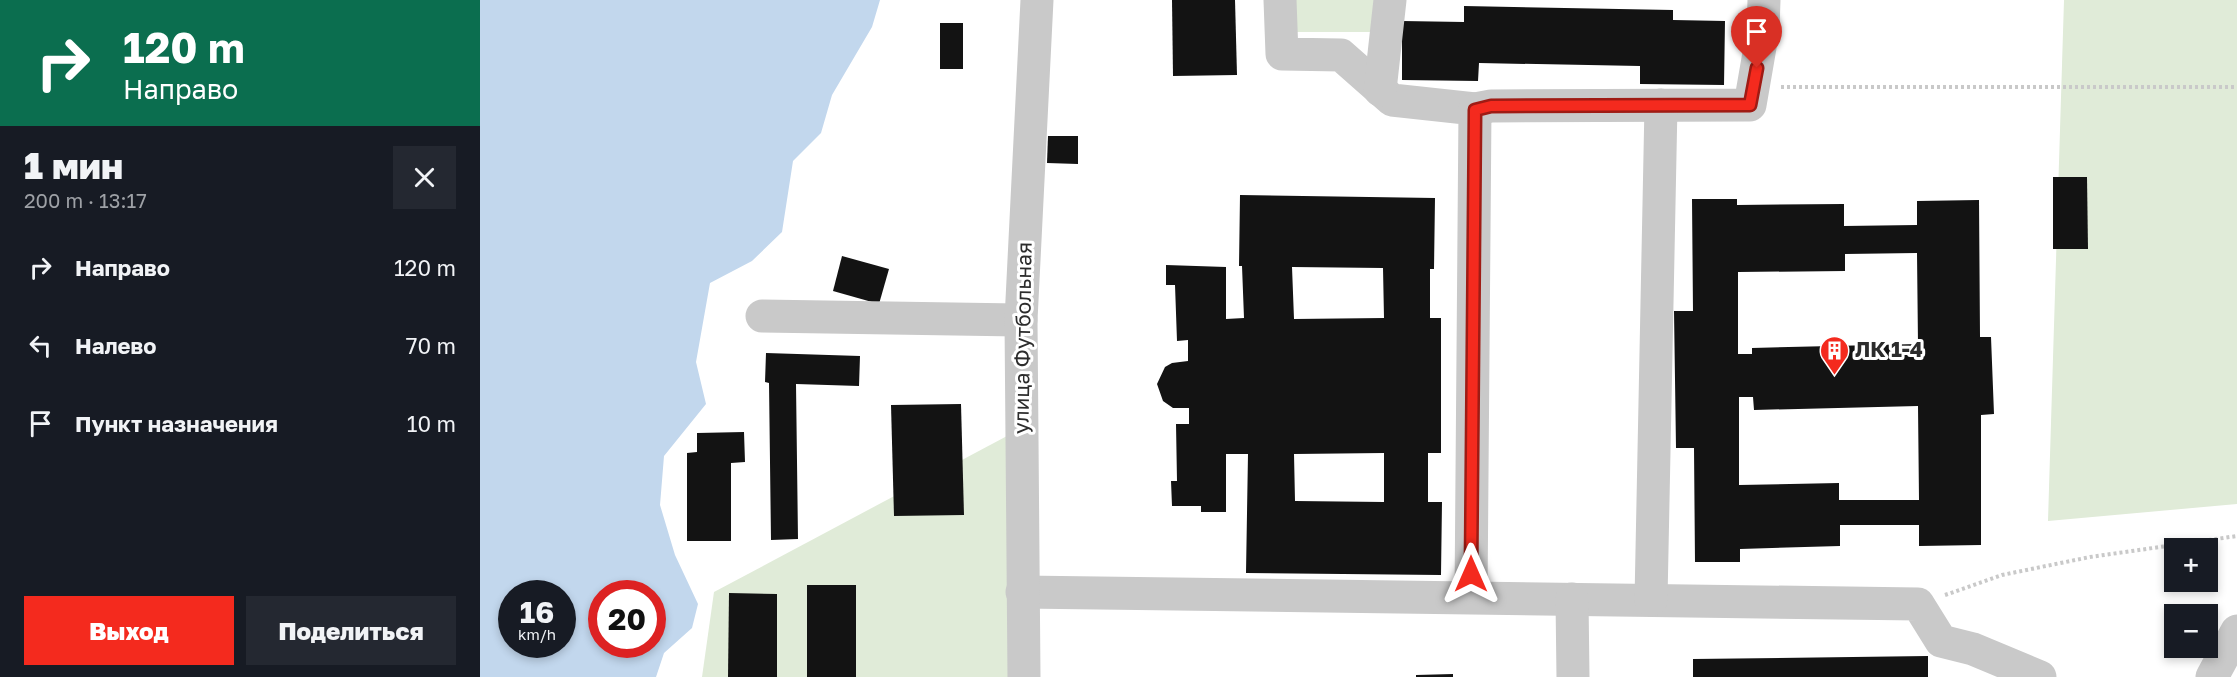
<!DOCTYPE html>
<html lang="ru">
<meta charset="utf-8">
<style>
:root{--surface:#171b24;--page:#242831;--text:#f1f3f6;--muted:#9ea1a6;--accent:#f42a1e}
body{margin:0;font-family:"Golos Text",sans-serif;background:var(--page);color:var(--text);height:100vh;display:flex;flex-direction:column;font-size:22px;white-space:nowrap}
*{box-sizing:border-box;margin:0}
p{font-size:20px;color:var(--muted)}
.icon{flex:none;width:33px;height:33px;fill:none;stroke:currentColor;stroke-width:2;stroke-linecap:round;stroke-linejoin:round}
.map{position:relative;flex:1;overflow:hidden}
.side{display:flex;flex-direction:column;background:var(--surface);width:480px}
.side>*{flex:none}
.guide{background:#0b6e4f;color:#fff;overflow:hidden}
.buttons{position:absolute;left:1684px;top:538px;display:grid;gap:12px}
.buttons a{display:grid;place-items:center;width:54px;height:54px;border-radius:0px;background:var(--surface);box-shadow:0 3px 9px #0003;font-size:30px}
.speed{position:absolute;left:18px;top:580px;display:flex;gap:12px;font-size:30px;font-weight:700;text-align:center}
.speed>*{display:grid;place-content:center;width:78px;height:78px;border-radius:50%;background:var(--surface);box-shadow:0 3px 9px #0003;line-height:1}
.speed small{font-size:15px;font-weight:400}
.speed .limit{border:9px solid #d22;background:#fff;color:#111}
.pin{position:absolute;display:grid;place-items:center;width:51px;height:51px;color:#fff;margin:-62px -26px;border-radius:50% 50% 50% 0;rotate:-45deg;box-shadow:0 0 6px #0007}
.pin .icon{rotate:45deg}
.me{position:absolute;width:66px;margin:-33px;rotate:0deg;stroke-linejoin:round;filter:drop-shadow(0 0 4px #0008)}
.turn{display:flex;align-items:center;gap:21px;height:126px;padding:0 24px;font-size:27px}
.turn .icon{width:78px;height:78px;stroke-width:2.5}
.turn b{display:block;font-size:42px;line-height:51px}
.round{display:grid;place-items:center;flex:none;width:63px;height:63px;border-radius:0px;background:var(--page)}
.summary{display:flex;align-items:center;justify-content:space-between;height:102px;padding:0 24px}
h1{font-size:36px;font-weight:800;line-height:45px}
.button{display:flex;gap:12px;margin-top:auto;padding:12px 24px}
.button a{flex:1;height:69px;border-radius:0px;background:var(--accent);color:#fff;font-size:24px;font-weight:800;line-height:69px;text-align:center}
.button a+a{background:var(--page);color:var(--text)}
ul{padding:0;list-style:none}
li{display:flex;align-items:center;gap:18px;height:78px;padding:0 24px}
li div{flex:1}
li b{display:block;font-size:22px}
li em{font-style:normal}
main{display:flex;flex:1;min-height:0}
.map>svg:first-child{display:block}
</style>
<main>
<section class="side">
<div class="guide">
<div class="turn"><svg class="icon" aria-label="right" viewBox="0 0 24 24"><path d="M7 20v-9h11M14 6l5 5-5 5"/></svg><div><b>120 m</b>Направо</div></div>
</div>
<div class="summary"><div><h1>1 мин</h1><p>200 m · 13:17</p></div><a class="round"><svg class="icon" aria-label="close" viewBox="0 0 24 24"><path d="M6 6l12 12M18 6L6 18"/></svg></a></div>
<ul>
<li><svg class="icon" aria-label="right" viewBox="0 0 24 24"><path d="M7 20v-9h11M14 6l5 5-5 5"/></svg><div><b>Направо</b></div><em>120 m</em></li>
<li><svg class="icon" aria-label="left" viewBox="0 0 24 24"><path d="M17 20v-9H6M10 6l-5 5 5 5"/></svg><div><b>Налево</b></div><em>70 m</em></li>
<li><svg class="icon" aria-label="arrive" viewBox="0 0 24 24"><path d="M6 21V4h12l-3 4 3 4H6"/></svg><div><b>Пункт назначения</b></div><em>10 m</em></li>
</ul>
<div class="button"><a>Выход</a><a>Поделиться</a></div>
</section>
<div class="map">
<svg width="1757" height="677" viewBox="0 0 1757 677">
<rect width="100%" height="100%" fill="#fff"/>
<g fill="#e0ebd8">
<polygon points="813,0 894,0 892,32 814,32"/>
<polygon points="1584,0 1757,0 1757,504 1568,521"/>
<polygon points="527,436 533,677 222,677 234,592"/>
</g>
<path fill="#c2d7ed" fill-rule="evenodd" d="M0,0H400L392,27L352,95L341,133L313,161L302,232L272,261L230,283L216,362L226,404L184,456L180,505L195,555L218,604L212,628L184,653L176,677H0ZM32,594H82V645H32ZM122,594H172V645H122Z"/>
<g fill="#131313" fill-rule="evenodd">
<polygon points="692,0 755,0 757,75 693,76"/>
<polygon points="984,6 1193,10 1193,20 1245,21 1244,85 1160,84 1160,66 999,63 998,81 922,80 922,21 984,22"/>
<rect x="460" y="23" width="23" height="46"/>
<polygon points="568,136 598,136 598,164 567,163"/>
<polygon points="1573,177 1607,177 1608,249 1573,249"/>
<path d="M760,195L955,198L954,269H950V318H961V453H948V502H962L961,575L766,573L768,454H746V512H721V506H692L691,481H697L696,424H709V408H693L683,401L677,384L685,367L692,363L708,361V340L697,341L695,285H686V265L746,267V319L764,318L762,266H759ZM812,267L903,268L904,318L814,319ZM904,453V502L815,501L814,454Z"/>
<path d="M1212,199H1257V205L1364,204V226L1437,225V201L1499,200L1500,337H1511L1514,414L1501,415V545L1439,546V525H1360V546L1260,549V562H1215L1214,448H1196L1194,311H1213ZM1437,253L1438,344L1272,348V354H1258V272L1365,271V254ZM1259,397H1273L1274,410L1438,406L1439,500H1359V483L1259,485Z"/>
<polygon points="362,256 409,269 399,304 353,291"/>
<polygon points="286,353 380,356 379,386 316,384 318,539 291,540 289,383 285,382"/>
<polygon points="481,404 484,515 414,516 411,405"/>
<polygon points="264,432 265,462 251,463 251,541 207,541 207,453 217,452 217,433"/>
<rect x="327" y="585" width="49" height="92"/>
<polygon points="249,593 297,594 297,677 248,677"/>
<polygon points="1448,656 1448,677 1213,677 1213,659"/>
<polygon points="973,674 973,677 936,677 936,675"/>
</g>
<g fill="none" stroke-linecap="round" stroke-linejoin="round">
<g stroke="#c9c9c9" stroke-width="4" stroke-dasharray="3 3" stroke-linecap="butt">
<polyline points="1301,87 1757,87"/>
<polyline points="1465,595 1522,575 1610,557 1757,536"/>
</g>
<g stroke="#c9c9c9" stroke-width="33">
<polyline points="800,0 802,54 861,55 912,100 995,109 991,597"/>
<polyline points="900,90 910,0"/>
<polyline points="995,109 1011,106 1270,105 1283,30 1284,0"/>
<polyline points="282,316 541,320"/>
<polyline points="542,592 1438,604 1461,641 1493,649 1560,677"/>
<polyline points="1092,599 1093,677"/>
<polyline points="1171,600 1181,105"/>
<polyline points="544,677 541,320 557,0"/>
<polyline points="1732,677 1757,631"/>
</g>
</g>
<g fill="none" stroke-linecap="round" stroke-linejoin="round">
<defs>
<polyline id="route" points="991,574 995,110 1011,106 1270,105 1277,68"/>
</defs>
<use href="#route" stroke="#9f1b14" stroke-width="15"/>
<use href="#route" stroke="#f42a1e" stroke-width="10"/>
</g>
<defs>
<symbol id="building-pin" viewBox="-11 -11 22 30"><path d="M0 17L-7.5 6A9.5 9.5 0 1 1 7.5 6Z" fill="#f42a1e" stroke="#fff"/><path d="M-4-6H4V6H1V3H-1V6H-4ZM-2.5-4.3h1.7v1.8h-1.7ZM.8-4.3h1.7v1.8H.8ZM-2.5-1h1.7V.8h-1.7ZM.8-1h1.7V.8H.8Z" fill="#fff"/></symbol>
</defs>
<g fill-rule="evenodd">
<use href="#building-pin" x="1338" y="334" width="33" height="45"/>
</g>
<g text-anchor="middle" stroke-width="6" stroke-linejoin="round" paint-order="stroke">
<g font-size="21" fill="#2c2c2c" stroke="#fff">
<text transform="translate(543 338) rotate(-89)" y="7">улица Футбольная</text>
</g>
<g font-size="21" font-weight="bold" fill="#2c2c2c" stroke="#fff" text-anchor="start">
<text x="1375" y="357">ЛК 1-4</text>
</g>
</g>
</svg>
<div class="buttons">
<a>+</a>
<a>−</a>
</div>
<div class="speed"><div>16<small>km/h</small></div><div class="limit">20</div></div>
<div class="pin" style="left:1277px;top:68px;background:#d93025"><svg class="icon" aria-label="arrive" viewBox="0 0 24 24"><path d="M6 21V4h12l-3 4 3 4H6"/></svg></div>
<svg class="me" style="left:991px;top:574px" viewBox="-20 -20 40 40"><path d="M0-17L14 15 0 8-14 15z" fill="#f42a1e" stroke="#fff" stroke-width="4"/></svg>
</div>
</main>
